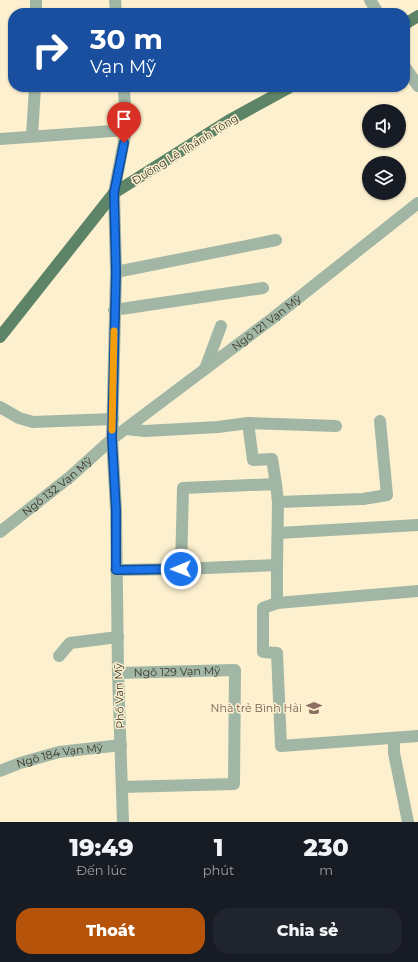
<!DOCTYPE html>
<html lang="vi">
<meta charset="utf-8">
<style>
:root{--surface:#171b24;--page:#20242c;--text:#f1f3f6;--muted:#9ea1a6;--accent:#b45309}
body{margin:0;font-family:Montserrat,sans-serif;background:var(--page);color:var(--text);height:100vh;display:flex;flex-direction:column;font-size:15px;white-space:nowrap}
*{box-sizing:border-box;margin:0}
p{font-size:13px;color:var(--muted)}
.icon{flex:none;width:22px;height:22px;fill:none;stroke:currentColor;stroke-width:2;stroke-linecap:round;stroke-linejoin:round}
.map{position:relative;height:822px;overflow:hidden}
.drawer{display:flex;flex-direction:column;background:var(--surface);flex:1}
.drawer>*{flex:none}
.hud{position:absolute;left:8px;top:8px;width:402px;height:84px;border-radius:16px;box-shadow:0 1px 3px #0004;background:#1a4fa0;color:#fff;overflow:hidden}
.buttons{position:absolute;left:362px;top:104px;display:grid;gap:8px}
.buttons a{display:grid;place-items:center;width:44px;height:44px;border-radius:50%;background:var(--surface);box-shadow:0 1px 3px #0004;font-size:20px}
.pin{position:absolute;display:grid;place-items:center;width:34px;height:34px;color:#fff;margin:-41px -17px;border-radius:50% 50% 50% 0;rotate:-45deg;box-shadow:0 0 4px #0007}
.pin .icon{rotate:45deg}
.me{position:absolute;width:44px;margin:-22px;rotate:269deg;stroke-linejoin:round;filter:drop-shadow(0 0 3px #0008)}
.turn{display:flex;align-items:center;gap:14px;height:84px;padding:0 16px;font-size:18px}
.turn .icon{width:52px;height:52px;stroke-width:2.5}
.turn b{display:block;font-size:28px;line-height:34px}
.eta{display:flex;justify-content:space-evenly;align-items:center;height:68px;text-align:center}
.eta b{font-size:24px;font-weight:800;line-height:28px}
.action{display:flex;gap:8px;margin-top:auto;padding:8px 16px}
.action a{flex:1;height:46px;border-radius:16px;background:var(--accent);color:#fff;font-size:16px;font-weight:800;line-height:46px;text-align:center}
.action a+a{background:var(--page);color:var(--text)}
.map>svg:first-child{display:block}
</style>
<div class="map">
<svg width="418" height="822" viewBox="0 0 418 822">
<rect width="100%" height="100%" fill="#fdf0cf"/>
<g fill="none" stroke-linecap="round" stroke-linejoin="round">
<g stroke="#a1b6a5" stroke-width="12">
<polyline points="115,0 116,13"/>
<polyline points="370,0 378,13"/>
<polyline points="36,13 36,0"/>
<polyline points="405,67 418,86"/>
<polyline points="32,136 35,87"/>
<polyline points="0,139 126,130"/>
<polyline points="116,272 276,240"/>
<polyline points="114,310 263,288"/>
<polyline points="205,369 221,326"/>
<polyline points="0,407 19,418 33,422 113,419"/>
<polyline points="248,423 253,460 272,459 276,484"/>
<polyline points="126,429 145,431 218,427 248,423 336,426"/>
<path id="s1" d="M0,532L71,476L112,439L273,318L418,203"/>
<polyline points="278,533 418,525"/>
<polyline points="277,565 277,603"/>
<polyline points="181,569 183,488 276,484 278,502"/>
<polyline points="116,570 181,569 277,565 278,502 363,499 387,495 380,421"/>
<polyline points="418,591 277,603 263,608 263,652 277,653 281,746 418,736"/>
<polyline points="59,656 70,643 118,637"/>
<path id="s2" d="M118,673L235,670L234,784L122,787"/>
<polyline points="394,738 394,753 408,822"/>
<path id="s3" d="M0,771L20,763L59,752L121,745"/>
<polyline points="123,822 118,673 116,510 112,439 116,272 114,193 126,130 124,87"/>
</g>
<g stroke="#5d8466" stroke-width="12">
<polyline points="405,24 418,16"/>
<polyline points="0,337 114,193 228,121 290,87"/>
</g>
</g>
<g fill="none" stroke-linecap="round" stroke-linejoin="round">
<defs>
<polyline id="route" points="124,143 114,193 116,272 112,439 116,510 116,570 181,569"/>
</defs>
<use href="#route" stroke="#114b97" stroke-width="10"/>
<use href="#route" stroke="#1a73e8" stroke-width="7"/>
<polyline stroke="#f59e0b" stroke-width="7" points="112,430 114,331"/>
</g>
<defs>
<symbol id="school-bare" viewBox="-9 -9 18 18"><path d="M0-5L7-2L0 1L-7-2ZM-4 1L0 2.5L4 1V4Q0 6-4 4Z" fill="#8d6e63" stroke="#fdf0cf" stroke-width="2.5" paint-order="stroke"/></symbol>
</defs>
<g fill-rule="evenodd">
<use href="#school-bare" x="303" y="697" width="22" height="22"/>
</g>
<g text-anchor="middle" stroke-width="3" stroke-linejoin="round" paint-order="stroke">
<g font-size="11" fill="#383326" stroke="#fdf0cf">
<text transform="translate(185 149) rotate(-32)" y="4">Đường Lê Thánh Tông</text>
<text dy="4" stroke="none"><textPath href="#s1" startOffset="339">Ngõ 121 Vạn Mỹ</textPath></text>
<text dy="4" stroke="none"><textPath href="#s1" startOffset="73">Ngõ 132 Vạn Mỹ</textPath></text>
<text dy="4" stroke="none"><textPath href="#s2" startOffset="59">Ngõ 129 Vạn Mỹ</textPath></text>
<text transform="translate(119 696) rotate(-92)" y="4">Phố Vạn Mỹ</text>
<text dy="4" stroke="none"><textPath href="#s3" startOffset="62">Ngõ 184 Vạn Mỹ</textPath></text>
</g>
<g font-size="11" fill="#785e54" stroke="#fdf0cf" text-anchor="end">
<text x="302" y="712">Nhà trẻ Bình Hải</text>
</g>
</g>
</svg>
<div class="buttons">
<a><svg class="icon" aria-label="sound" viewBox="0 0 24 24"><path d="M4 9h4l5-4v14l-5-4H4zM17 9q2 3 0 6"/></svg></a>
<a><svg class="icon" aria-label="layers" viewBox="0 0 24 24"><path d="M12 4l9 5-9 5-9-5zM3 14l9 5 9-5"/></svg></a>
</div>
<div class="pin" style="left:124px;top:143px;background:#d93025"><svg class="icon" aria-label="arrive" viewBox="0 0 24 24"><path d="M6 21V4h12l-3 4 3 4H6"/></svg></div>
<svg class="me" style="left:181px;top:569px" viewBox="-20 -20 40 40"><circle r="17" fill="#1a73e8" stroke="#fff" stroke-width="3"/><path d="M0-11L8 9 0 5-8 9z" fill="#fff"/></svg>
<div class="hud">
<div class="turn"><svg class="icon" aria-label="right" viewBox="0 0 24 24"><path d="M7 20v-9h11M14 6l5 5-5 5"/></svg><div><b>30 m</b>Vạn Mỹ</div></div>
</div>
</div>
<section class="drawer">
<div class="eta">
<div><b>19:49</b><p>Đến lúc</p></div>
<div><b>1</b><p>phút</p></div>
<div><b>230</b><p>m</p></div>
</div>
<div class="action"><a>Thoát</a><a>Chia sẻ</a></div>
</section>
